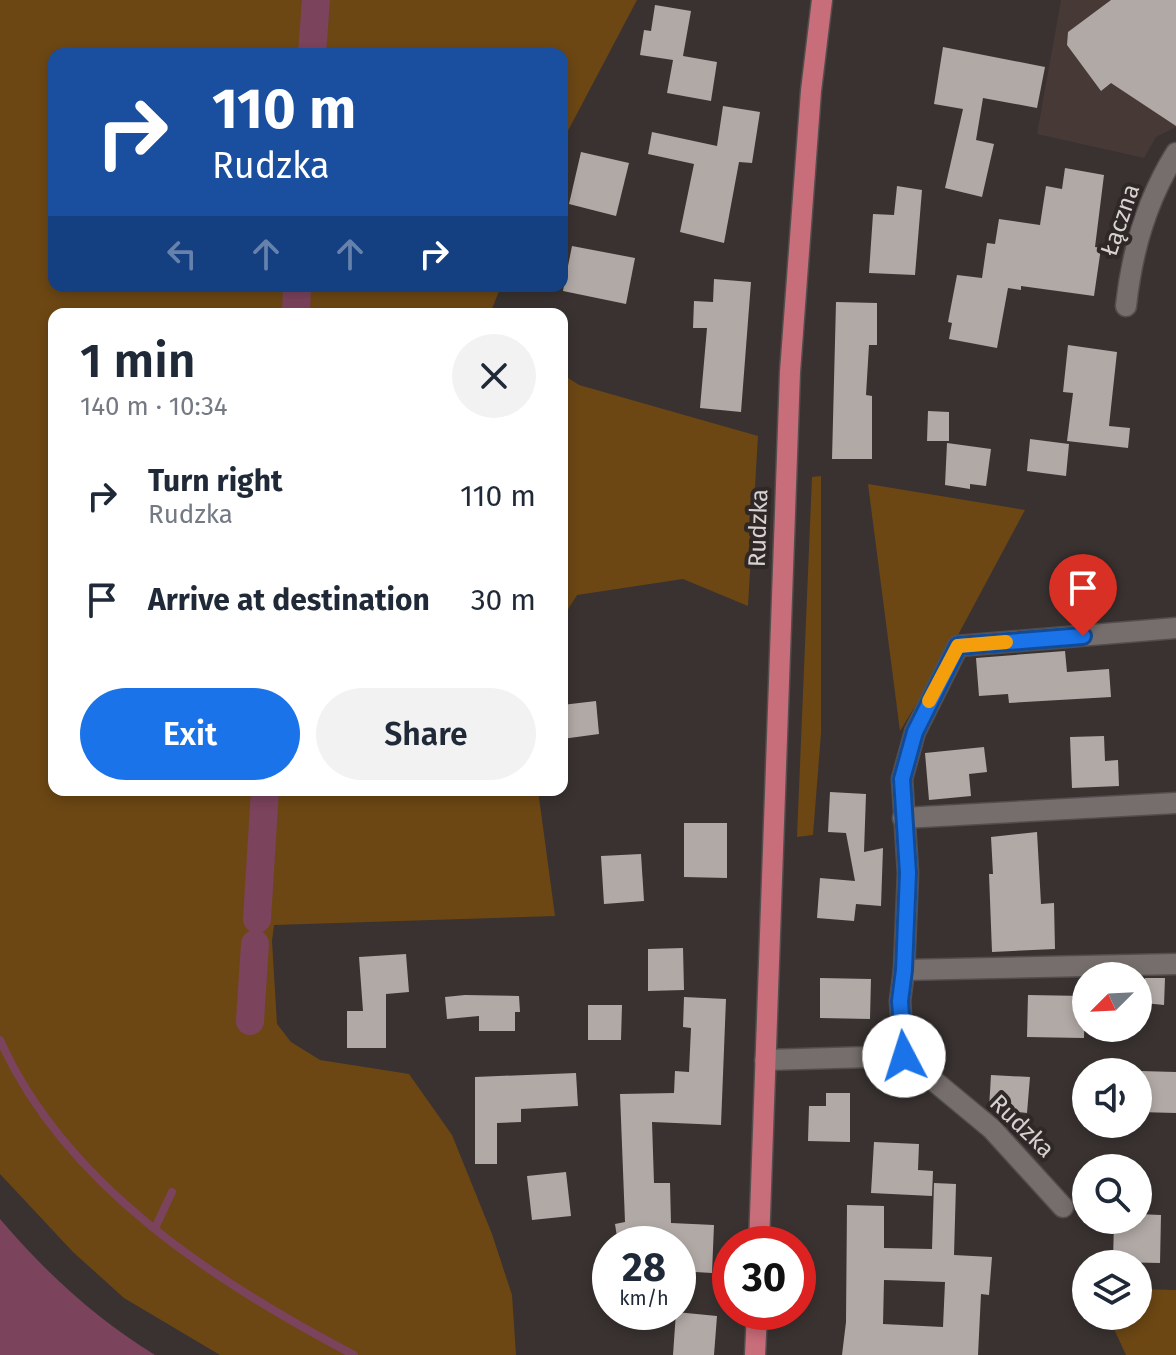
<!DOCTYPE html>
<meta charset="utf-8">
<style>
:root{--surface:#fff;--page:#f2f2f3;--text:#1f2937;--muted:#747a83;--accent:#1a73e8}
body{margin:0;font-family:"Fira Sans",sans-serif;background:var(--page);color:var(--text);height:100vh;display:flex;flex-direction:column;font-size:30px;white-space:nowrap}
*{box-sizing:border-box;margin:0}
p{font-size:26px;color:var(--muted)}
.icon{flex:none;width:44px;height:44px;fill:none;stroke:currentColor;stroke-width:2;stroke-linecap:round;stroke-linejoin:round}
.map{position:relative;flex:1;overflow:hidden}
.side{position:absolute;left:48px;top:308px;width:520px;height:488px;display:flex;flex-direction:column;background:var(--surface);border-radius:16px;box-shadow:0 4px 12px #0003}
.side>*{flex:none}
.guide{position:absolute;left:48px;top:48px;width:520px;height:244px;border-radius:16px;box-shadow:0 4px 12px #0003;background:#1a4fa0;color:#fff;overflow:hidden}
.needle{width:52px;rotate:246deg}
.controls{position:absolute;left:1072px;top:962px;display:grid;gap:16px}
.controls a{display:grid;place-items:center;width:80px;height:80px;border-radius:50%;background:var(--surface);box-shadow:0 4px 12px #0003;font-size:40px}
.speed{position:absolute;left:592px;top:1226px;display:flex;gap:16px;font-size:40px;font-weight:700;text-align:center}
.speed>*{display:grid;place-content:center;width:104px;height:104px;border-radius:50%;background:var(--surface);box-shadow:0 4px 12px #0003;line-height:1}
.speed small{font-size:20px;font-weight:400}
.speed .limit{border:12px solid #d22;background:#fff;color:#111}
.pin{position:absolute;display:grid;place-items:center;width:68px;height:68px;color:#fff;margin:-82px -34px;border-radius:50% 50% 50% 0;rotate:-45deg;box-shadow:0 0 8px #0007}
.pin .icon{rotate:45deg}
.me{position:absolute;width:88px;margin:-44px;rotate:355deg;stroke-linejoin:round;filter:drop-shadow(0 0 6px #0008)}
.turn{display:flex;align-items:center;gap:28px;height:168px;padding:0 32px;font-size:36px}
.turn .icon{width:104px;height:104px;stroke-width:2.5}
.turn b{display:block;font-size:56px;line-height:68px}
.lanes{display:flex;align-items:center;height:76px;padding:0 32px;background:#0003;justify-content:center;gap:40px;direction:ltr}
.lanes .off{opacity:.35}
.round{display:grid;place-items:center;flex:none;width:84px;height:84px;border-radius:42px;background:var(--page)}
.headline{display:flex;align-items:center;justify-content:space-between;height:136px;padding:0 32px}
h1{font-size:48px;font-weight:600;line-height:60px}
.cta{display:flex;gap:16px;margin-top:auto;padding:16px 32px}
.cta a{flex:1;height:92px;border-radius:48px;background:var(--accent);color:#fff;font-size:32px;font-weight:600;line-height:92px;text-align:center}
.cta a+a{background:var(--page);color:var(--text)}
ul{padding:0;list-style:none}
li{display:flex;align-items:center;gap:24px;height:104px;padding:0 32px}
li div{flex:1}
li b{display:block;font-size:30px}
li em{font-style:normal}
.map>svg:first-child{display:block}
</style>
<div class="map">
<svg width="1176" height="1355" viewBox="0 0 1176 1355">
<rect width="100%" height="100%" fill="#393231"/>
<polygon fill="#473936" points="1061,0 1176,0 1176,127 1156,137 1144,158 1037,134"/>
<g fill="#6c4714">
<polygon points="0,0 637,0 562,142 562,54 54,54 54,286 501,286 490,314 54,314 54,790 538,790 555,916 274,925 272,941 277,1024 291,1042 320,1060 409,1074 452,1135 492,1234 512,1295 516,1355 220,1355 124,1298 73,1252 0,1174"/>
<polygon points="562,374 579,385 758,436 748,606 683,579 577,595 562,619"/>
<polygon points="821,476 821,733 813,835 797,837 812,477"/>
<polygon points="868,484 1025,510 958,635 900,731"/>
<polygon points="1138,1289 1176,1290 1176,1355 1126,1355 1108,1316 1138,1316"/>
</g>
<path fill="#7b435c" d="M0,1219C46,1273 95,1318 155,1355H0Z"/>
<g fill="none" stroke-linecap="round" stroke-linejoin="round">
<g stroke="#7b435c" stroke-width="8">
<path d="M0,1040C65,1186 217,1283 354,1355"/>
<polyline points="155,1228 172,1192"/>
</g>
<g stroke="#7b435c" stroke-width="28">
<polyline points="312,54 316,0"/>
<polyline points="296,314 297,286"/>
<polyline points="257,919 265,790"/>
<polyline points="250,1021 255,944"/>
</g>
</g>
<g fill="#b1a9a5" fill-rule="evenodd">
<polygon points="1111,0 1176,0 1176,126 1111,83 1101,91 1067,45 1068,32"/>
<polygon points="655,5 691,11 683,56 717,62 711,101 667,93 673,60 640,55 644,30 651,31"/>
<polygon points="943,47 1045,67 1037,108 983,98 976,140 994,144 982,197 945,188 963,109 934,104"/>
<polygon points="723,106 760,112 752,163 739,162 724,243 680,232 694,164 648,154 652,132 717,146"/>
<polygon points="581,152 629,163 616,216 569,204"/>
<polygon points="1065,168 1104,175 1095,247 1101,248 1094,296 1021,286 1021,290 1008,288 997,348 949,339 952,323 948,322 957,275 982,278 987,243 995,244 999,219 1040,225 1046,186 1062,189"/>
<polygon points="897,186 922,190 915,275 869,273 873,214 894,215"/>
<polygon points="572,246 635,258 626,304 563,291"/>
<polygon points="714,279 751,282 741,412 700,408 707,328 693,328 694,301 713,302"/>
<polygon points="836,302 877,303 877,345 869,345 866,395 872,396 872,459 832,459"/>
<polygon points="1068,345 1117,352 1109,426 1130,428 1128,448 1067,441 1073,393 1063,392"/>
<polygon points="928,411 949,412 949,441 927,441"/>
<polygon points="1030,439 1069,444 1066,476 1027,471"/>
<polygon points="947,443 991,449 986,486 970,484 970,489 945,485"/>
<polygon points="1065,651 1067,672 1109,669 1111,697 1009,703 1008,694 979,696 976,658"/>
<polygon points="596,701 599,734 562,739 562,705"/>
<polygon points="1104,736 1105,761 1118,760 1119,786 1072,788 1070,737"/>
<polygon points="984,747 987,772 969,774 971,796 929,800 925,753"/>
<polygon points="830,792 866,794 864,852 883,848 881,906 856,904 854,921 817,918 820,878 855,881 846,833 828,832"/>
<polygon points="684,823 727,823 727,878 684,877"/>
<polygon points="1037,832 1041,904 1054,903 1055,949 992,952 989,874 993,874 991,837"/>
<polygon points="641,854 644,901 604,904 601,856"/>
<polygon points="683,948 684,990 648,991 648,949"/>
<polygon points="406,954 409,992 386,994 386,1048 347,1048 347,1011 363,1011 359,957"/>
<polygon points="820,978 871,979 870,1019 820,1018"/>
<polygon points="1145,978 1165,978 1164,1005 1144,1003"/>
<polygon points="465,995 519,996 520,1012 515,1012 515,1031 479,1031 479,1016 447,1019 445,997"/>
<polygon points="1028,995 1085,996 1084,1038 1027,1037"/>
<polygon points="684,997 726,999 721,1125 652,1122 654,1183 670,1183 671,1223 714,1225 712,1273 678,1271 678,1244 618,1244 615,1224 625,1222 620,1094 674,1093 675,1071 689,1072 691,1028 683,1027"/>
<polygon points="588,1005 622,1005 621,1040 588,1040"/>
<polygon points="1140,1071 1176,1072 1176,1113 1138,1112"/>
<polygon points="576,1073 578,1106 521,1109 521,1122 497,1123 497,1164 475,1164 475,1077"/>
<polygon points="991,1075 1030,1077 1027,1113 989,1109"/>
<polygon points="826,1093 850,1093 850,1142 808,1141 809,1106 826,1106"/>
<polygon points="874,1142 919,1144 918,1170 933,1171 932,1196 871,1193"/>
<polygon points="566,1172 571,1216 532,1220 527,1176"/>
<path d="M934,1183L956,1184L954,1255L992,1257L989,1295L981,1294L978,1355H842L846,1322L847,1205L884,1206V1248L932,1249ZM884,1280L945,1282L943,1327L883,1324Z"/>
<polygon points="1138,1214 1161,1215 1160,1263 1113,1262 1114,1220 1138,1220"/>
<polygon points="676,1312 717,1316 714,1355 673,1355"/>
</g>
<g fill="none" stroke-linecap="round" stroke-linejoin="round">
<defs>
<g id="minor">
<path d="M1126,306C1132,251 1146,201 1176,153"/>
<polyline points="903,818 1176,803"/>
<polyline points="904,970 1176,964"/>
<polyline points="904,1056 992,1129 1063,1207"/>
<polyline points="765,1060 904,1056 900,1001 904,970 908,873 902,779 915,732 958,646 1176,628"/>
</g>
<g id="major">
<polyline points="759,1244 790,372 811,91 822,0"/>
<polyline points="755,1355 757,1312"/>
</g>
</defs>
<use href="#minor" stroke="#534e4d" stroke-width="23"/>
<use href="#major" stroke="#534e4d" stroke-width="23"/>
<use href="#minor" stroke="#766e6c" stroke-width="20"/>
<use href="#major" stroke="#c86d7a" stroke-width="20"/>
</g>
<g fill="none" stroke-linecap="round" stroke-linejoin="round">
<defs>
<polyline id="route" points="904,1056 900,1001 904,970 908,873 902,779 915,732 958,646 1083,636"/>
</defs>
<use href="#route" stroke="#114b97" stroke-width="20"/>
<use href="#route" stroke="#1a73e8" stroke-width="14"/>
<polyline stroke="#f59e0b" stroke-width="14" points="929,701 958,646 1006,642"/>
</g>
<g text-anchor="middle" stroke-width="8" stroke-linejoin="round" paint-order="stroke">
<g font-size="24" fill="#d6d2d1" stroke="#2f2827">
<text transform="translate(1120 220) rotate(-71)" y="8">Łączna</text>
<text transform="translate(758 528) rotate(-88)" y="8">Rudzka</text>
<text transform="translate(1022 1126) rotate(44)" y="8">Rudzka</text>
</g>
</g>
</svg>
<div class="controls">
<a><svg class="needle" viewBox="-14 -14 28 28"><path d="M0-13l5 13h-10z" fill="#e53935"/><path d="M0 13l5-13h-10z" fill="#747a83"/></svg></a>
<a><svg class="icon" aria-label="sound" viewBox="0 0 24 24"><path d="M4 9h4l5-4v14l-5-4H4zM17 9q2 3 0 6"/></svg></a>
<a><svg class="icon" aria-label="search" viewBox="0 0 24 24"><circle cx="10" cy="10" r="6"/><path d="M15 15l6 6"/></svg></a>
<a><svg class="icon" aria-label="layers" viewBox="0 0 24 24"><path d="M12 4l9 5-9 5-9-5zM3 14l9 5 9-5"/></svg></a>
</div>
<div class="speed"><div>28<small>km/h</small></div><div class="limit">30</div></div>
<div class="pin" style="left:1083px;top:636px;background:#d93025"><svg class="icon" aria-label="arrive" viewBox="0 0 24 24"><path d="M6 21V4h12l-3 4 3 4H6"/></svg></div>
<svg class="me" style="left:904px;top:1056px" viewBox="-20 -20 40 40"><circle r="19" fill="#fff"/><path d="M0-13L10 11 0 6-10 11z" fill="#1a73e8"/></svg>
<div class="guide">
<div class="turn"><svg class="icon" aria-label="right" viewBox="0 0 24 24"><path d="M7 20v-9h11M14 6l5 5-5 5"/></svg><div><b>110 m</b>Rudzka</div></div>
<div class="lanes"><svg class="icon off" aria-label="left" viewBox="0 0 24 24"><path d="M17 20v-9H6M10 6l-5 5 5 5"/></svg><svg class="icon off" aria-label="ahead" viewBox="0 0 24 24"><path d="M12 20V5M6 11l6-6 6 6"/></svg><svg class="icon off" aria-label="ahead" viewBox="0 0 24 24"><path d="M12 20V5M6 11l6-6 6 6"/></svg><svg class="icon" aria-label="right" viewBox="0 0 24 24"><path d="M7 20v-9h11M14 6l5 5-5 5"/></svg></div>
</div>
<section class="side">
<div class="headline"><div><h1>1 min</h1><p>140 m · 10:34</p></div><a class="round"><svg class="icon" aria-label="close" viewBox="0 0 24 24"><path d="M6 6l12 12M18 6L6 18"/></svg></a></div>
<ul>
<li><svg class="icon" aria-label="right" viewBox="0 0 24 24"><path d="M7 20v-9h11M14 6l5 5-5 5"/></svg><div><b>Turn right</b><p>Rudzka</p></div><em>110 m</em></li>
<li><svg class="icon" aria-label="arrive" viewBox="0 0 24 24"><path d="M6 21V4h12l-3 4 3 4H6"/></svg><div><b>Arrive at destination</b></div><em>30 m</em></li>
</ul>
<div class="cta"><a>Exit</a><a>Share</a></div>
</section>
</div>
